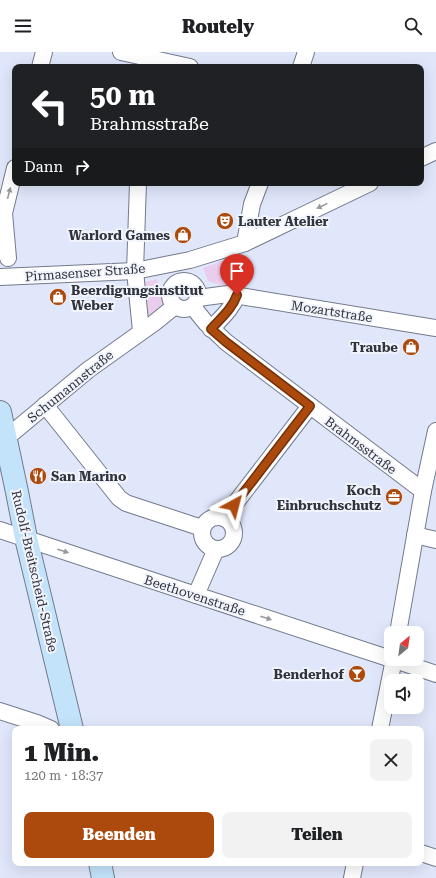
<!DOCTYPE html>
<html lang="de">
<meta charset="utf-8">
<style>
:root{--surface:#fff;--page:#f2f2f2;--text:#202124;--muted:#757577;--accent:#ac490d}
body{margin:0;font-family:"Roboto Serif",serif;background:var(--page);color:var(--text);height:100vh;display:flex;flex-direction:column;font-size:15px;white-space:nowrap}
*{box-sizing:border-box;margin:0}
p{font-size:13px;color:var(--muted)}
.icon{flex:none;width:22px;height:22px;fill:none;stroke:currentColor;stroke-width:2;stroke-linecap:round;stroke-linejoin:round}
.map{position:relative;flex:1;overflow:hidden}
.sheet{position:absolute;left:12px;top:674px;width:412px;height:140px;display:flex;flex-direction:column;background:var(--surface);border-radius:8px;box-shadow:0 4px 16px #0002}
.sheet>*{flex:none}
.banner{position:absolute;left:12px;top:12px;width:412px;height:122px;border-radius:8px;box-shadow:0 4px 16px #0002;background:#202124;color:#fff;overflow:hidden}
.needle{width:26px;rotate:29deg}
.controls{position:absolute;left:384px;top:574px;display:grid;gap:8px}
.controls a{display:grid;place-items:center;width:40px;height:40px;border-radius:8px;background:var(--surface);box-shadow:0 4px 16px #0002;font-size:20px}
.pin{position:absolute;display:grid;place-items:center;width:34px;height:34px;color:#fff;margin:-41px -17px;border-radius:50% 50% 50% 0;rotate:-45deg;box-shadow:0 0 4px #0007}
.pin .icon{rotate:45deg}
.me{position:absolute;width:44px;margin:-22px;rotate:38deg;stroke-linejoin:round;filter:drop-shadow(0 0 3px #0008)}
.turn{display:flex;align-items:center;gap:14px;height:84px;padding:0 12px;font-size:18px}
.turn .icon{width:52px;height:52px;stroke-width:2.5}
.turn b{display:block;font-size:28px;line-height:34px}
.then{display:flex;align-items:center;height:38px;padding:0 12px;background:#0003;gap:8px;font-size:15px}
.round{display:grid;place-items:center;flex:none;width:42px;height:42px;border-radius:8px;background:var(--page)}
.summary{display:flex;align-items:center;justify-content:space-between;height:68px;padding:0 12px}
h1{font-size:24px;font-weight:800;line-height:30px}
.button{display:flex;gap:8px;margin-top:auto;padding:8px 12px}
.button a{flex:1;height:46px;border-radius:8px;background:var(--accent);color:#fff;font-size:16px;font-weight:800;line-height:46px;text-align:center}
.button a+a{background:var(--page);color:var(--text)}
header{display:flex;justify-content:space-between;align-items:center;height:52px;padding:0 12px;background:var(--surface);font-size:18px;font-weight:800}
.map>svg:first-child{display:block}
</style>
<header><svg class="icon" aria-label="menu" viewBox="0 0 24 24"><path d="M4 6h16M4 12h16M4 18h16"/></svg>Routely<svg class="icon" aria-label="search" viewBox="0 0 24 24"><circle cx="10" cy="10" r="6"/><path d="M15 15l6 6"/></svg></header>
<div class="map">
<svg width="436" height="826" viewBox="0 0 436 826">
<rect width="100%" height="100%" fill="#e0e7fb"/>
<g fill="#eacdec">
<polygon points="237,204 229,236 208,229 203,216"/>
<polygon points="157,227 165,256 147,265 142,231"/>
</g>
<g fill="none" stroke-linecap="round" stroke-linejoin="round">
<defs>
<g id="street">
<polyline points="121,0 190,15"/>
<polyline points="40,15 44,0"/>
<polyline points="301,15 306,0"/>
<polyline points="421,106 436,99"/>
<polyline points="138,131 135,219 141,279"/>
<polyline points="4,161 8,206"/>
<polyline points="0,162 4,161 15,116"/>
<polyline points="245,191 252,152 260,131"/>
<polyline points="0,225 135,219 190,208 245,191 370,131"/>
<circle cx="184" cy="243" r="14"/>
<polyline points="198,246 228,242 436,276"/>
<polyline points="193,255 206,271 226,290 423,439"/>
<path d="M211,277C221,266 232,257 237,243"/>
<polyline points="45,353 119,446 126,451 135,454 202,476"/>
<polyline points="0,391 88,318 154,271 175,254"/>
<circle cx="218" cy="481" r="16"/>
<polyline points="224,466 310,354"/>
<polyline points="0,478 196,543 391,607"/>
<polyline points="415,483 436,488"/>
<polyline points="196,543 216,497"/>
<polyline points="398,581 423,439 436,379"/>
<polyline points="392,607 436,622"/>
<polyline points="0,659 37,671 51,677"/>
<polyline points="380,677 394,607"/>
<polyline points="421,801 436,806"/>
<polyline points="352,826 355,811"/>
</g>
<g id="secondary">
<polyline points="0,360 17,440 26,486 72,677"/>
<polyline points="100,811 103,826"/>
</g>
</defs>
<use href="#street" stroke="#747a8c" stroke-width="18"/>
<use href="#secondary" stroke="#747a8c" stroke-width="24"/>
<use href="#street" stroke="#fff" stroke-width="16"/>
<use href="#secondary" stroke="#c2e3fa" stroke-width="22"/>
</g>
<defs><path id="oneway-solid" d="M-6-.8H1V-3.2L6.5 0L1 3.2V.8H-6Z"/></defs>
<g fill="#989a9e">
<use href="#oneway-solid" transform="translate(9 141) rotate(-76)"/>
<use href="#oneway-solid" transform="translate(322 154) rotate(154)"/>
<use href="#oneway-solid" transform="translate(63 499) rotate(18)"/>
<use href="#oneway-solid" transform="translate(266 566) rotate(18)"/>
</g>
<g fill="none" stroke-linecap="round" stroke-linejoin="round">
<defs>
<path id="route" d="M234,453L310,354L226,290L211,277C221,266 232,257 237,243"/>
</defs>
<use href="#route" stroke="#702f08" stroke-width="10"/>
<use href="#route" stroke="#ac490d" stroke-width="7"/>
</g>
<defs>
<symbol id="theatre-disc" viewBox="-11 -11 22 22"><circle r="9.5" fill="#ac490d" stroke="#f1f4fc"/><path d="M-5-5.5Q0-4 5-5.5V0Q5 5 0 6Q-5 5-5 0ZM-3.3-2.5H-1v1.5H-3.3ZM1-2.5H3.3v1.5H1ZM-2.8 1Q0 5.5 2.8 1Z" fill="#fff"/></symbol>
<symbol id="shop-disc" viewBox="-11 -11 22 22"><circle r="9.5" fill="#ac490d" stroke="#f1f4fc"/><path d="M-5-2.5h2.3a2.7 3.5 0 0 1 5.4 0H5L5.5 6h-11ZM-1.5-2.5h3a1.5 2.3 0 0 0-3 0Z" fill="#fff"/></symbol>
<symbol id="restaurant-disc" viewBox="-11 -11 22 22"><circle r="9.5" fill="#ac490d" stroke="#f1f4fc"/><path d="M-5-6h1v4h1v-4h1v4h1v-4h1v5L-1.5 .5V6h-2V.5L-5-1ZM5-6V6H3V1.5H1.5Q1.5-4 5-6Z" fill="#fff"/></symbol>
<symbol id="office-disc" viewBox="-11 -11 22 22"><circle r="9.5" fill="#ac490d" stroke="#f1f4fc"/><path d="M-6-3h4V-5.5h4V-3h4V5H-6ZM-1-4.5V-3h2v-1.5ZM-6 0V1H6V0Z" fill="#fff"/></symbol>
<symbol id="bar-disc" viewBox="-11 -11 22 22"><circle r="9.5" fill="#ac490d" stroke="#f1f4fc"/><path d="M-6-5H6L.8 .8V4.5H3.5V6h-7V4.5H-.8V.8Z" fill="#fff"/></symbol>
</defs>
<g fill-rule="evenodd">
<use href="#theatre-disc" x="215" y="159" width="20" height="20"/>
<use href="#shop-disc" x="173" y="173" width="20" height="20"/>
<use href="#shop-disc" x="48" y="235" width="20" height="20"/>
<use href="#shop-disc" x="401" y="285" width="20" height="20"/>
<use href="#restaurant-disc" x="28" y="414" width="20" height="20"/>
<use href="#office-disc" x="384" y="435" width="20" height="20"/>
<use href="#bar-disc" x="347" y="612" width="20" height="20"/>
</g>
<g text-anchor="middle" stroke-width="4" stroke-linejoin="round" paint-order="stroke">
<g font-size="13" font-weight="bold" fill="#32343c" stroke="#f1f4fc" text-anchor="end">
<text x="238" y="174" text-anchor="start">Lauter Atelier</text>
<text x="170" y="188">Warlord Games</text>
<text x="71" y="243" text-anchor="start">Beerdigungsinstitut<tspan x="71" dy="15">Weber</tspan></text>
<text x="398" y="300">Traube</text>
<text x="51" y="429" text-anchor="start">San Marino</text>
<text x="381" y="443">Koch<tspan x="381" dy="15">Einbruchschutz</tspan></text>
<text x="344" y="627">Benderhof</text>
</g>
<g font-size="13" fill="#32343c" stroke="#f1f4fc">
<text transform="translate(85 220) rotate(-4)" y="5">Pirmasenser Straße</text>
<text transform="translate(332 259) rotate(9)" y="5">Mozartstraße</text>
<text transform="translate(70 334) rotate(-39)" y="5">Schumannstraße</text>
<text transform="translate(361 393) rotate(37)" y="5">Brahmsstraße</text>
<text transform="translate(35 519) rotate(77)" y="5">Rudolf-Breitscheid-Straße</text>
<text transform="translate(195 543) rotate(18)" y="5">Beethovenstraße</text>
</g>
</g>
</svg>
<div class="controls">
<a><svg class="needle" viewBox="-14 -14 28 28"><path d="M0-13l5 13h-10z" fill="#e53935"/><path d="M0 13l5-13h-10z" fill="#757577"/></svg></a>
<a><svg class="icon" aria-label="sound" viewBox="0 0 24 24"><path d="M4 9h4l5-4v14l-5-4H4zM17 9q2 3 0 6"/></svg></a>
</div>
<div class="pin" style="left:237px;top:243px;background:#d93025"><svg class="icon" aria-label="arrive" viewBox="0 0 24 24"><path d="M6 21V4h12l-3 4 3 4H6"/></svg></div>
<svg class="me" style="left:234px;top:453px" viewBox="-20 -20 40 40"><path d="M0-17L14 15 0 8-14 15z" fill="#ac490d" stroke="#fff" stroke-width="4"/></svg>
<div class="banner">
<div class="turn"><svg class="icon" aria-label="left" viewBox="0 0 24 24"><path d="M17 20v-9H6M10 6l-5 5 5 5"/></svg><div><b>50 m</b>Brahmsstraße</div></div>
<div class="then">Dann<svg class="icon" aria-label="right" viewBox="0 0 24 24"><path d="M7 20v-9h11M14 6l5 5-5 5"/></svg></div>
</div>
<section class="sheet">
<div class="summary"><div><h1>1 Min.</h1><p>120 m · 18:37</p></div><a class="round"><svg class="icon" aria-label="close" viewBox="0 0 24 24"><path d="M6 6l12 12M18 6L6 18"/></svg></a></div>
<div class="button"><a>Beenden</a><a>Teilen</a></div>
</section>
</div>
